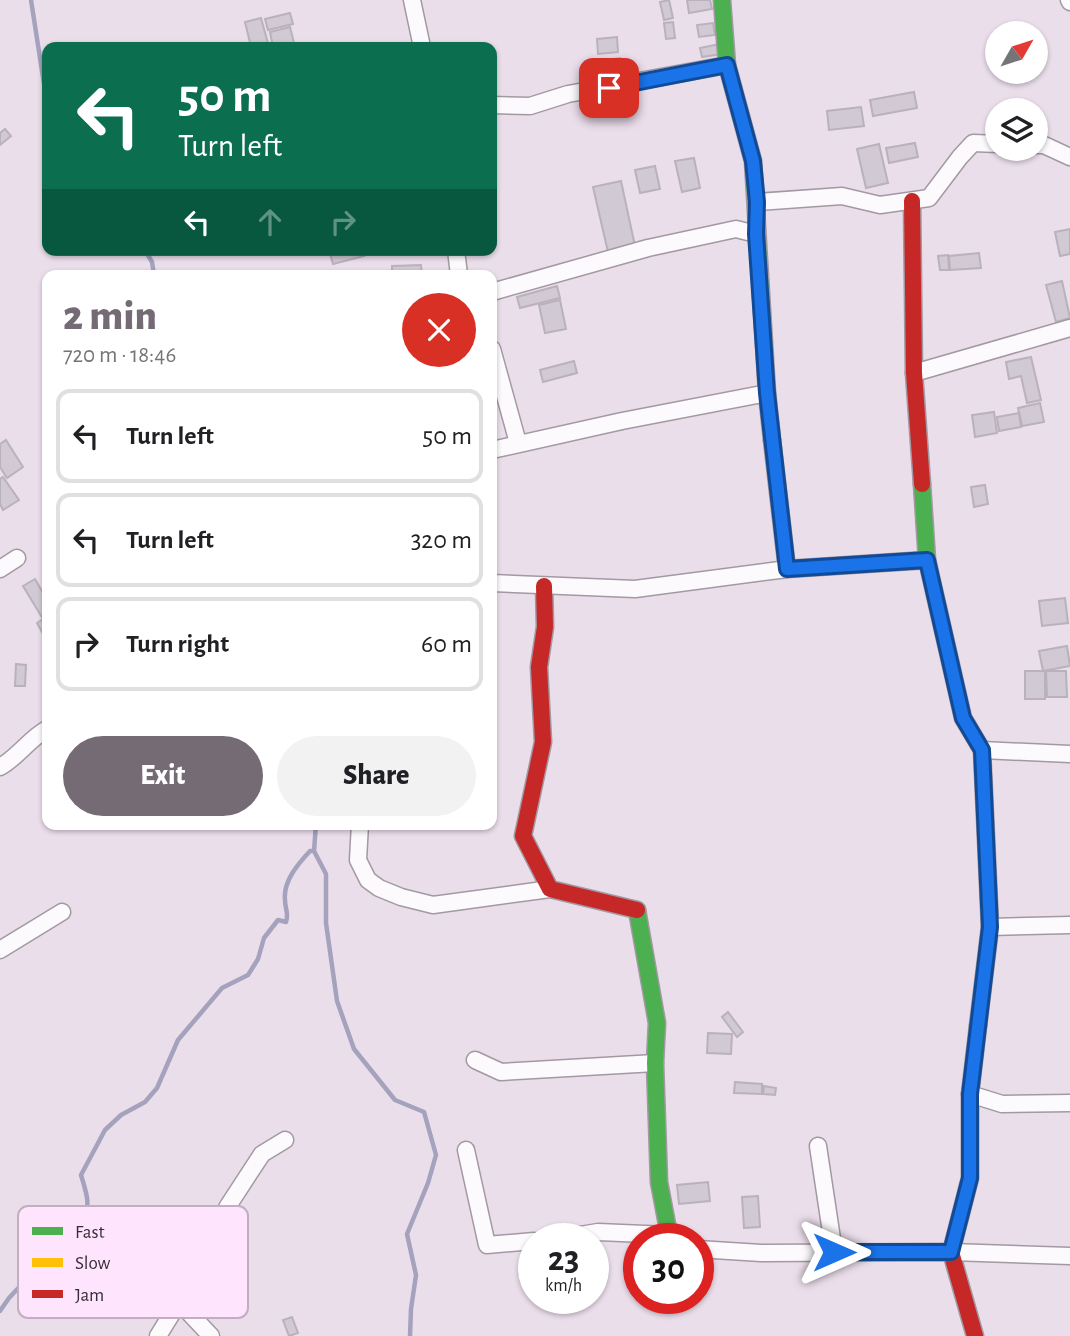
<!DOCTYPE html>
<meta charset="utf-8">
<style>
:root{--surface:#fff;--page:#f2f2f2;--text:#202124;--muted:#757577;--line:#e0e0e0;--accent:#756b75}
body{margin:0;font-family:"Alegreya Sans",sans-serif;background:var(--page);color:var(--text);height:100vh;display:flex;flex-direction:column;font-size:26px;white-space:nowrap}
*{box-sizing:border-box;margin:0}
p{font-size:23px;color:var(--muted)}
.icon{flex:none;width:38px;height:38px;fill:none;stroke:currentColor;stroke-width:2;stroke-linecap:round;stroke-linejoin:round}
.map{position:relative;flex:1;overflow:hidden}
.side{position:absolute;left:42px;top:270px;width:455px;height:560px;display:flex;flex-direction:column;background:var(--surface);border-radius:14px;box-shadow:0 2px 5px #0004}
.side>*{flex:none}
.hud{position:absolute;left:42px;top:42px;width:455px;height:214px;border-radius:14px;box-shadow:0 2px 5px #0004;background:#0b6e4f;color:#fff;overflow:hidden}
.needle{width:46px;rotate:51deg}
.buttons{position:absolute;left:985px;top:21px;display:grid;gap:14px}
.buttons a{display:grid;place-items:center;width:63px;height:63px;border-radius:50%;background:var(--surface);box-shadow:0 2px 5px #0004;font-size:35px}
.speed{position:absolute;left:518px;top:1223px;display:flex;gap:14px;font-size:35px;font-weight:700;text-align:center}
.speed>*{display:grid;place-content:center;width:91px;height:91px;border-radius:50%;background:var(--surface);box-shadow:0 2px 5px #0004;line-height:1}
.speed small{font-size:18px;font-weight:400}
.speed .limit{border:10px solid #d22;background:#fff;color:#111}
.pin{position:absolute;display:grid;place-items:center;width:60px;height:60px;color:#fff;margin:-30px;border-radius:14px;box-shadow:0 4px 10px #0006}
.me{position:absolute;width:77px;margin:-38px;rotate:90deg;stroke-linejoin:round;filter:drop-shadow(0 0 5px #0008)}
.turn{display:flex;align-items:center;gap:24px;height:147px;padding:0 21px;font-size:32px}
.turn .icon{width:91px;height:91px;stroke-width:2.5}
.turn b{display:block;font-size:49px;line-height:60px}
.lanes{display:flex;align-items:center;height:66px;padding:0 21px;background:#0003;justify-content:center;gap:35px;direction:ltr}
.lanes .off{opacity:.35}
.round{display:grid;place-items:center;flex:none;width:74px;height:74px;border-radius:37px;background:var(--page)}
.overview{display:flex;align-items:center;justify-content:space-between;height:119px;padding:0 21px}
h1{font-size:42px;font-weight:800;line-height:52px;color:var(--accent)}
.cta{display:flex;gap:14px;margin-top:auto;padding:14px 21px}
.cta a{flex:1;height:80px;border-radius:42px;background:var(--accent);color:#fff;font-size:28px;font-weight:800;line-height:80px;text-align:center}
.cta a+a{background:var(--page);color:var(--text)}
ul{padding:0;list-style:none}
li{display:flex;align-items:center;gap:21px;height:94px;margin:0 14px 10px;padding:0 7px;border:4px solid var(--line);border-radius:14px}
li div{flex:1}
li b{display:block;font-size:26px}
li em{font-style:normal}
.map>svg:first-child{display:block}
</style>
<div class="map">
<svg width="1070" height="1336" viewBox="0 0 1070 1336">
<rect width="100%" height="100%" fill="#ebdeeb"/>
<g fill="none" stroke-linecap="round" stroke-linejoin="round">
<g stroke="#a4a2bd" stroke-width="4.5">
<polyline points="31,0 47,103"/>
<polyline points="145,250 152,262 154,275"/>
<polyline points="316,824 314,851 326,874 326,923 337,1001 354,1049 395,1100 424,1112 436,1155 428,1183 407,1234 416,1275 411,1309 410,1336"/>
<path d="M0,1311L9,1298L23,1283L54,1236L81,1226C91,1204 88,1198 81,1175L105,1130L121,1115L145,1102L157,1088L178,1040L222,988L248,975L258,959L264,938L278,920L286,922C289,913 285,909 285,900C283,881 298,864 310,851H314"/>
</g>
</g>
<g fill="#d1c9d3" stroke="#b9b1bc" stroke-width="2">
<polygon points="669,0 673,18 664,20 660,2"/>
<polygon points="687,0 710,0 712,9 689,13"/>
<polygon points="290,13 293,24 268,30 265,19"/>
<polygon points="261,18 269,47 251,47 245,22"/>
<polygon points="673,22 675,38 666,39 664,23"/>
<polygon points="713,23 715,35 699,37 697,25"/>
<polygon points="290,27 295,47 273,47 270,32"/>
<polygon points="617,37 618,52 598,54 597,39"/>
<polygon points="720,44 722,54 702,57 700,48"/>
<polygon points="620,58 623,76 594,80 591,62"/>
<polygon points="914,92 917,108 873,116 870,100"/>
<polygon points="861,107 864,126 829,130 827,111"/>
<polygon points="5,129 11,136 0,145 0,133"/>
<polygon points="915,143 918,157 889,163 886,148"/>
<polygon points="879,144 888,183 866,188 857,149"/>
<polygon points="694,158 700,188 682,192 675,161"/>
<polygon points="655,166 660,189 640,193 635,170"/>
<polygon points="621,181 635,246 608,252 593,187"/>
<polygon points="1070,229 1070,254 1060,256 1055,232"/>
<polygon points="329,250 362,250 364,256 333,264"/>
<polygon points="979,253 981,268 950,270 949,256"/>
<polygon points="948,255 949,270 940,270 938,256"/>
<polygon points="421,265 422,275 392,275 392,266"/>
<polygon points="1062,281 1070,318 1056,322 1046,285"/>
<polygon points="557,286 560,298 520,308 517,297"/>
<polygon points="560,300 566,329 545,333 539,305"/>
<polygon points="1031,357 1041,400 1027,403 1021,376 1009,379 1006,362"/>
<polygon points="574,361 577,373 543,382 540,370"/>
<polygon points="1040,403 1044,422 1022,426 1018,408"/>
<polygon points="994,412 997,433 975,437 972,415"/>
<polygon points="1019,413 1021,427 999,431 997,417"/>
<polygon points="6,440 23,467 7,478 0,467 0,444"/>
<polygon points="3,477 19,500 3,510 0,504 0,479"/>
<polygon points="985,485 988,504 974,507 971,487"/>
<polygon points="35,579 47,600 47,641 37,623 43,619 23,586"/>
<polygon points="1065,598 1068,623 1042,626 1039,601"/>
<polygon points="1067,646 1070,666 1043,671 1039,651"/>
<polygon points="16,664 26,665 25,686 15,686"/>
<rect x="1025" y="671" width="20" height="28"/>
<polygon points="1046,671 1066,671 1067,697 1047,697"/>
<polygon points="728,1012 743,1032 737,1037 722,1017"/>
<polygon points="708,1033 732,1034 731,1054 707,1053"/>
<polygon points="735,1082 762,1084 762,1094 734,1093"/>
<polygon points="764,1086 776,1088 775,1095 763,1094"/>
<polygon points="708,1182 710,1201 679,1204 677,1185"/>
<polygon points="758,1196 760,1227 744,1228 742,1197"/>
<polygon points="292,1317 298,1333 289,1336 283,1320"/>
</g>
<g fill="none" stroke-linecap="round" stroke-linejoin="round">
<defs>
<g id="street">
<polyline points="412,0 422,47"/>
<polyline points="1069,0 1070,2"/>
<polyline points="492,105 530,106 568,94 727,65"/>
<polyline points="1036,145 1044,145 1070,157"/>
<polyline points="757,202 842,196 880,205 929,198 960,157 973,143 998,144"/>
<polyline points="456,250 459,275"/>
<polyline points="492,292 648,248 736,229 756,234"/>
<polyline points="492,349 518,443"/>
<polyline points="914,373 1070,328"/>
<polyline points="492,450 622,421 767,393"/>
<polyline points="0,569 17,558"/>
<polyline points="492,583 635,589 787,569 927,560"/>
<polyline points="982,750 1070,754"/>
<path d="M0,767C18,757 29,739 47,729"/>
<polyline points="360,824 358,860 368,880 379,888 401,897 433,905 550,889"/>
<polyline points="990,927 1070,925"/>
<polyline points="0,950 62,912"/>
<polyline points="475,1060 501,1072 655,1063"/>
<polyline points="970,1094 1002,1104 1070,1103"/>
<polyline points="818,1146 834,1252"/>
<polyline points="466,1150 487,1245 534,1241"/>
<polyline points="556,1239 598,1232 669,1235"/>
<polyline points="698,1249 761,1253 951,1252 1070,1256"/>
<polyline points="179,1302 211,1336"/>
<polyline points="158,1336 179,1302 228,1206 262,1154 285,1140"/>
</g>
<g id="fast">
<polyline points="722,0 727,65 753,161 767,393 772,440"/>
<polyline points="922,484 927,560 963,718 982,750 990,927 978,1026"/>
<polyline points="637,910 657,1023 655,1063 659,1182 669,1235 672,1239"/>
</g>
<polyline id="slow" points="772,440 787,569"/>
<g id="jam">
<polyline points="912,201 914,373 922,484"/>
<polyline points="544,586 545,627 539,667 543,742 523,836 550,889 637,910"/>
<polyline points="975,1336 951,1252 970,1178 970,1094 978,1026"/>
</g>
</defs>
<use href="#street" stroke="#a299a2" stroke-width="19"/>
<use href="#fast" stroke="#a299a2" stroke-width="19"/>
<use href="#slow" stroke="#a299a2" stroke-width="19"/>
<use href="#jam" stroke="#a299a2" stroke-width="19"/>
<use href="#street" stroke="#fcfafc" stroke-width="16"/>
<use href="#fast" stroke="#4caf50" stroke-width="16"/>
<use href="#slow" stroke="#ffc107" stroke-width="16"/>
<use href="#jam" stroke="#c62828" stroke-width="16"/>
</g>
<g fill="none" stroke-linecap="round" stroke-linejoin="round">
<defs>
<polyline id="route" points="609,88 727,65 753,161 757,202 756,234 767,393 787,569 927,560 963,718 982,750 990,927 970,1094 970,1178 951,1252 834,1252"/>
</defs>
<use href="#route" stroke="#114b97" stroke-width="18"/>
<use href="#route" stroke="#1a73e8" stroke-width="12"/>
</g>
<rect x="18" y="1206" width="230" height="112" rx="10" fill="#fee5fd" stroke="#c2aec1" stroke-width="2"/>
<rect x="32" y="1227" width="31" height="8" fill="#4caf50"/>
<rect x="32" y="1258" width="31" height="9" fill="#ffc107"/>
<rect x="32" y="1290" width="31" height="8" fill="#c62828"/>
<g font-size="19" fill="#362d36">
<text x="75" y="1238">Fast</text>
<text x="75" y="1269">Slow</text>
<text x="75" y="1301">Jam</text>
</g>
</svg>
<div class="buttons">
<a><svg class="needle" viewBox="-14 -14 28 28"><path d="M0-13l5 13h-10z" fill="#e53935"/><path d="M0 13l5-13h-10z" fill="#757577"/></svg></a>
<a><svg class="icon" aria-label="layers" viewBox="0 0 24 24"><path d="M12 4l9 5-9 5-9-5zM3 14l9 5 9-5"/></svg></a>
</div>
<div class="speed"><div>23<small>km/h</small></div><div class="limit">30</div></div>
<div class="pin" style="left:609px;top:88px;background:#d93025"><svg class="icon" aria-label="arrive" viewBox="0 0 24 24"><path d="M6 21V4h12l-3 4 3 4H6"/></svg></div>
<svg class="me" style="left:834px;top:1252px" viewBox="-20 -20 40 40"><path d="M0-17L14 15 0 8-14 15z" fill="#1a73e8" stroke="#fff" stroke-width="4"/></svg>
<div class="hud">
<div class="turn"><svg class="icon" aria-label="left" viewBox="0 0 24 24"><path d="M17 20v-9H6M10 6l-5 5 5 5"/></svg><div><b>50 m</b>Turn left</div></div>
<div class="lanes"><svg class="icon" aria-label="left" viewBox="0 0 24 24"><path d="M17 20v-9H6M10 6l-5 5 5 5"/></svg><svg class="icon off" aria-label="ahead" viewBox="0 0 24 24"><path d="M12 20V5M6 11l6-6 6 6"/></svg><svg class="icon off" aria-label="right" viewBox="0 0 24 24"><path d="M7 20v-9h11M14 6l5 5-5 5"/></svg></div>
</div>
<section class="side">
<div class="overview"><div><h1>2 min</h1><p>720 m · 18:46</p></div><a class="round" style="background:#d93025;color:#fff"><svg class="icon" aria-label="close" viewBox="0 0 24 24"><path d="M6 6l12 12M18 6L6 18"/></svg></a></div>
<ul>
<li><svg class="icon" aria-label="left" viewBox="0 0 24 24"><path d="M17 20v-9H6M10 6l-5 5 5 5"/></svg><div><b>Turn left</b></div><em>50 m</em></li>
<li><svg class="icon" aria-label="left" viewBox="0 0 24 24"><path d="M17 20v-9H6M10 6l-5 5 5 5"/></svg><div><b>Turn left</b></div><em>320 m</em></li>
<li><svg class="icon" aria-label="right" viewBox="0 0 24 24"><path d="M7 20v-9h11M14 6l5 5-5 5"/></svg><div><b>Turn right</b></div><em>60 m</em></li>
</ul>
<div class="cta"><a>Exit</a><a>Share</a></div>
</section>
</div>
